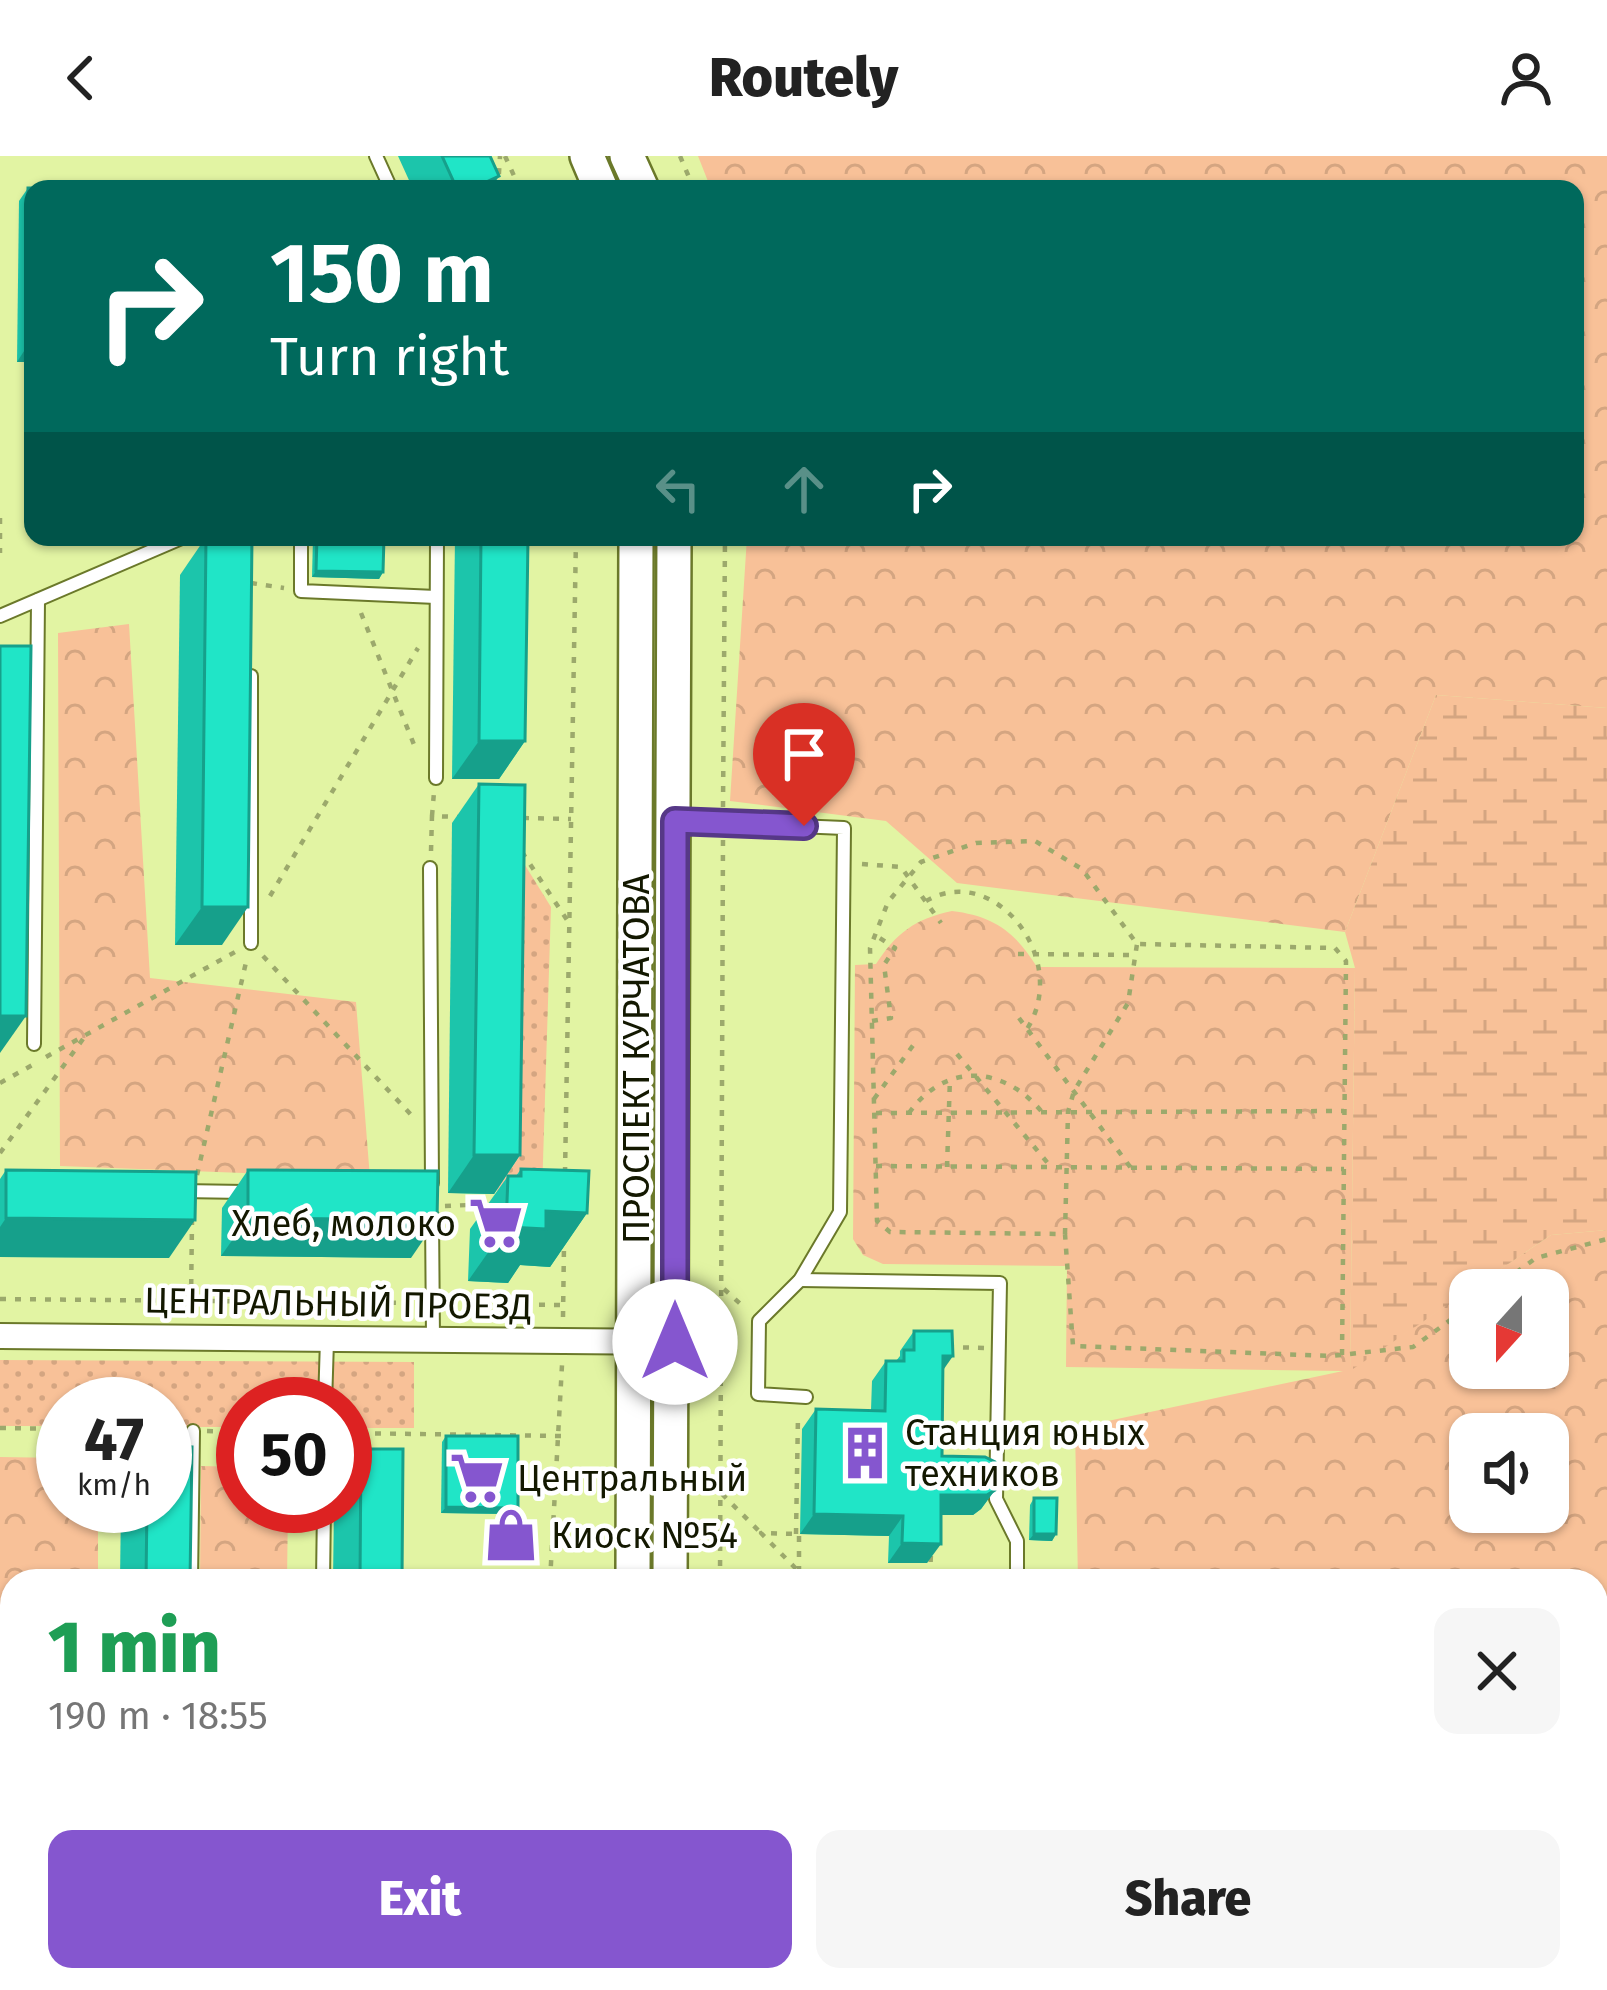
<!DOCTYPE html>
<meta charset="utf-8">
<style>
:root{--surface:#fff;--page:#f6f6f6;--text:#222;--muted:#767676;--accent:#8556cf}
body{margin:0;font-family:"Fira Sans",sans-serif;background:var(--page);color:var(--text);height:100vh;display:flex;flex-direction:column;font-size:45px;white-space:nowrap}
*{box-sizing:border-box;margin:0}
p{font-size:39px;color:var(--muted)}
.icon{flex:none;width:66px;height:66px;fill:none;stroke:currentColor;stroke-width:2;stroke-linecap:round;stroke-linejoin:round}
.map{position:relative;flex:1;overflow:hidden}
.side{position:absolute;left:0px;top:1413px;width:1608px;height:423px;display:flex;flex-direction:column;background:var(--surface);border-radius:36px 36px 0 0;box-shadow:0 3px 9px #0004}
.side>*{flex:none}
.hud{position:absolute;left:24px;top:24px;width:1560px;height:366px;border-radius:24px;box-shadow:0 3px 9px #0004;background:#00695c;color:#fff;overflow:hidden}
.needle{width:78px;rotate:201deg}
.fabs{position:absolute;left:1449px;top:1113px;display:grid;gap:24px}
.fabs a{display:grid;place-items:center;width:120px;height:120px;border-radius:24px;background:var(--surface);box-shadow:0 3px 9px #0004;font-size:60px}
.speed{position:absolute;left:36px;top:1221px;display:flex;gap:24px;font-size:60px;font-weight:700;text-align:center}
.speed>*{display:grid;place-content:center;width:156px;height:156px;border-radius:50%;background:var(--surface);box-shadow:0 3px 9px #0004;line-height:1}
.speed small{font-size:30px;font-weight:400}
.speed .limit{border:18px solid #d22;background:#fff;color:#111}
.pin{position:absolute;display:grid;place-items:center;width:102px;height:102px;color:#fff;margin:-123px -51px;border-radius:50% 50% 50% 0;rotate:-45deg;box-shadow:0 0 12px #0007}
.pin .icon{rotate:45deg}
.me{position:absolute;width:132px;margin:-66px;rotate:0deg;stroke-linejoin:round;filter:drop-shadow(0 0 9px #0008)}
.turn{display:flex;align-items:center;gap:42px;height:252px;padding:0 48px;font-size:54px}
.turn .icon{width:156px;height:156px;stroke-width:2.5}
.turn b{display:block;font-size:84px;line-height:102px}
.lanes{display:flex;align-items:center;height:114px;padding:0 48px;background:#0003;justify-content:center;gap:60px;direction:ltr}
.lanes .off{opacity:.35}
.round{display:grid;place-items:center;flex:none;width:126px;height:126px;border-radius:24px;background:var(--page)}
.head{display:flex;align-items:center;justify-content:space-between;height:204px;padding:0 48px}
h1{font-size:72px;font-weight:800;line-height:90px;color:#1e9e55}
.primary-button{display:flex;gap:24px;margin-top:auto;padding:24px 48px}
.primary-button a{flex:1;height:138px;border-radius:24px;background:var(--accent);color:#fff;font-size:48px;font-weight:800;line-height:138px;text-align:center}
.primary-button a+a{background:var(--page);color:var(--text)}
header{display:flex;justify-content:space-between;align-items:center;height:156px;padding:0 48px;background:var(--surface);font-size:54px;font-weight:800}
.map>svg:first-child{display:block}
</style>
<header><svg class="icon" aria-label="back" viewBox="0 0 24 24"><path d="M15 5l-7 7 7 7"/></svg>Routely<svg class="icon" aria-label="person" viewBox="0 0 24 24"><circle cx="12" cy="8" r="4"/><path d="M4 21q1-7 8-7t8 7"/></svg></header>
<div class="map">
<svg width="1607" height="1834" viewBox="0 0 1607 1834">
<defs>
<pattern id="grass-dots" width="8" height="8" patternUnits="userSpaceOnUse" patternTransform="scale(3)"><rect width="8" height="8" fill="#f8c198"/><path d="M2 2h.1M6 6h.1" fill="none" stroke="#d4a581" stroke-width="1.8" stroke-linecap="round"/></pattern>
<pattern id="forest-crowns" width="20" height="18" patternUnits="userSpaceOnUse" patternTransform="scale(3)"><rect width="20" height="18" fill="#f8c198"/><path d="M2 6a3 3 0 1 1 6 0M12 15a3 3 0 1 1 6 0" fill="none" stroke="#d4a581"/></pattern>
<pattern id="wetland-marsh" width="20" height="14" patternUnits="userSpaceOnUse" patternTransform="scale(3)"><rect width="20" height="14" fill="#f8c198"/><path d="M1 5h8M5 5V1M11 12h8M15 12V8" fill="none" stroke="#d4a581"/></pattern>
</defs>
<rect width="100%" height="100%" fill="#e2f4a3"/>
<g fill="url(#grass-dots)">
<polygon points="500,669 551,751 542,1037 497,1038"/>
<polygon points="0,1204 414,1206 414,1272 345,1272 345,1248 243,1248 243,1271 165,1271 165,1248 63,1248 63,1270 0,1270"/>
</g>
<g fill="url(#forest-crowns)" fill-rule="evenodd">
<polygon points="698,0 1607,0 1607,552 1436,539 1345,776 957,727 886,665 730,645 747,381 1575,381 1575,33 711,33"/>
<polygon points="129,468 150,822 356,846 370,1022 60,1010 58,477"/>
<path d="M952,755C994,760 1015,776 1037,811L1355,812L1350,1214L1551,1079L1607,1074V1834H736L737,1824H1596V1425H1078L1075,1272L1343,1215L1066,1211L1067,1110L883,1108L863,1099L853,1083L855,809L876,808C896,777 915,763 952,755ZM1470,1134H1548V1212H1470ZM1470,1278H1548V1356H1470Z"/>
<polygon points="0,1301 63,1302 63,1350 98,1350 98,1425 12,1425 12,1694 0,1694"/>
<polygon points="201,1310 243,1311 243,1350 288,1350 287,1425 200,1425"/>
</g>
<polygon fill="url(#wetland-marsh)" points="1436,539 1607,552 1607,1074 1551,1079 1350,1215 1355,812 1345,776"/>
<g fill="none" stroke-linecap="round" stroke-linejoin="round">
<defs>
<g id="service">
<polyline points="376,0 391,33"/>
<polyline points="301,381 301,435 436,441"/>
<polyline points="0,460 184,381"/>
<polyline points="436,622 437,381"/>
<polyline points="676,665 844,672 840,1056 800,1124 759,1165 758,1238 806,1241"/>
<polyline points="430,712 432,1027"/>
<polyline points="251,787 251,520"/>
<polyline points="34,888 38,444"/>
<polyline points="181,1035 245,1036"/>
<polyline points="432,1060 433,1183"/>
<polyline points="800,1124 1000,1127 996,1343 1017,1385 1017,1425"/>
<polyline points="325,1248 327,1184"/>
<polyline points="191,1425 193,1275"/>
<polyline points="323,1425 324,1350"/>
<polyline points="0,1724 12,1724"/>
<polyline points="267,1834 267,1824"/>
</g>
<polyline id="minor" points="0,1180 675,1186"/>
<g id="secondary">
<polyline points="587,0 601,33"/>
<polyline points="627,0 642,33"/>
<polyline points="633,1425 636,381"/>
<polyline points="670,1425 674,381"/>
<polyline points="627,1834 627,1824"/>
<polyline points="662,1834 662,1824"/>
</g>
</defs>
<use href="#service" stroke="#6b792a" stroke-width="16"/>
<use href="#minor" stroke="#6b792a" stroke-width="28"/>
<use href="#secondary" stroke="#6b792a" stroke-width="38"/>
<g stroke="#9ca96c" stroke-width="4.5" stroke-dasharray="6 9" stroke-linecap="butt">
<polyline points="505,0 520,33"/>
<polyline points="680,0 694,33"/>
<polyline points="498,33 500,0"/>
<polyline points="0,362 0,397"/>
<polyline points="251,427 284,432"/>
<polyline points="361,457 417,596"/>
<polyline points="723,651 725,381"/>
<polyline points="432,660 434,636"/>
<polyline points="523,662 571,663"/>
<polyline points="431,695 432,660 458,661"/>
<polyline points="522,696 569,767"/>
<polyline points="862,708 901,711 941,767"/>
<polyline points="270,740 418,492"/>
<path d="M926,745C995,705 1071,804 1027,873"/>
<polyline points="1018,798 1135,799"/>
<polyline points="263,800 415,963"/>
<polyline points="1019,862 1131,1012"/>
<polyline points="872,865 891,862 884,809 895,792 875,779"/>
<polyline points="957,898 1051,1011"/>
<polyline points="46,901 235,796"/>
<polyline points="0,927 36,907"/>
<polyline points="874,943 917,884"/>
<polyline points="876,957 1344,955"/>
<path d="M909,957C945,906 1003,909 1042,956"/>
<polyline points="0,997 83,883"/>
<polyline points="876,1010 1344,1013"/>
<polyline points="947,1011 950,922"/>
<polyline points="565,1017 576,381"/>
<polyline points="197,1019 247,802"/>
<polyline points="445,1050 493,1048"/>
<polyline points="1065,1078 1068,956 1074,935 1128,847 1137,788"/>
<polyline points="724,1133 746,1153"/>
<polyline points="1492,1134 1536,1102 1607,1083"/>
<polyline points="0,1143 414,1147"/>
<polyline points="191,1144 192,1066"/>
<polyline points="449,1148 563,1149"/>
<polyline points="563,1161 564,1089"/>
<polyline points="948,1191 985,1192"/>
<polyline points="1342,1199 1346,805 1335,792 1137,788 1082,713 1035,685 976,687 921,706 888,746 870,792 877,1065 890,1076 1065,1078 1073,1190 1331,1200 1413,1191 1470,1150"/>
<polyline points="0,1272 63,1273"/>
<polyline points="165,1274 177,1274"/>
<polyline points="207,1275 243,1276"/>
<polyline points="345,1277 561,1280"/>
<polyline points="722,1338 761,1377"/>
<polyline points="796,1378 798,1259"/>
<polyline points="799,1416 799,1378 761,1377 808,1425"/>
<polyline points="930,1421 931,1397"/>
<polyline points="550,1425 562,1209"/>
<polyline points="720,1425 723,681"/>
<polyline points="790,1425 799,1416 999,1424"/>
<polyline points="509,1824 510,1834"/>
<polyline points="1112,1824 1116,1834"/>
<polyline points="1323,1824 1333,1834"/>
<polyline points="152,1834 163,1824"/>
<polyline points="708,1834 708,1824"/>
</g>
<use href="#service" stroke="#fff" stroke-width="12"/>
<use href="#minor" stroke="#fff" stroke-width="24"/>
<use href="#secondary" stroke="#fff" stroke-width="33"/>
</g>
<g fill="#1cc5ab">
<polygon points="398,0 490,0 499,20 490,33 413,33"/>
<polygon points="28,32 33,33 33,206 17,206 19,45"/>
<polygon points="206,381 222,789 175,789 180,419"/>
<polygon points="313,381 384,381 383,416 379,423 312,421"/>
<polygon points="455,381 528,381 525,585 499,623 452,623"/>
<polygon points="479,628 520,999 494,1038 448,1037 452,667"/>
<polygon points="521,1013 587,1057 550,1111 520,1109 508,1127 468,1125 470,1073 508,1020 516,1020"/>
<polygon points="6,1014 169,1102 0,1101 0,1023"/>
<polygon points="248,1014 411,1102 221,1100 222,1052"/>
<polygon points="914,1175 943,1214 942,1300 995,1334 981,1353 973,1359 941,1359 927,1407 888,1407 889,1380 800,1378 802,1273 816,1253 871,1254 872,1225 886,1205 896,1205 900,1200 900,1195"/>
<polygon points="446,1280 513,1358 441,1357 442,1286"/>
<polygon points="361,1293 402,1425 333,1425 334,1350 345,1350 345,1316"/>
<polygon points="1034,1342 1056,1378 1052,1385 1029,1384 1030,1349"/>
<polygon points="121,1350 165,1350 190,1425 120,1425"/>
<polygon points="7,1819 49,1834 0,1834 0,1829"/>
<rect x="294" y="1824" width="70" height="10"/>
</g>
<g fill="#16a08b">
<polygon points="499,20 490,33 471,33"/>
<polygon points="26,192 33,193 33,206 17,206"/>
<polygon points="316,415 383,416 379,423 312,421"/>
<polygon points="479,585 525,585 499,623 452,623"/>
<polygon points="202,751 248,751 222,789 175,789"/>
<polygon points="0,860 26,860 0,897"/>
<polygon points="474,999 520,999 494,1038 448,1037"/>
<polygon points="546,1055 587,1057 550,1111 520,1109 508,1127 468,1125 506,1071"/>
<polygon points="6,1062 195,1064 169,1102 0,1101 0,1071"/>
<polygon points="248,1062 437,1064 411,1102 221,1100"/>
<polygon points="943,1200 953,1200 939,1220"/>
<polygon points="995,1334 981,1353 973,1359 927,1359 941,1339"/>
<polygon points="446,1351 518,1352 513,1358 441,1357"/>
<polygon points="814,1358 903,1360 889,1380 800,1378"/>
<polygon points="1034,1378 1056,1378 1052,1385 1029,1384"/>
<polygon points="902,1387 941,1388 927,1407 888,1407"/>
</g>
<g fill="#20e5c7" stroke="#16a08b" stroke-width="3">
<polygon points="442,0 490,0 499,20 471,33 457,33"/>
<polygon points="28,32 75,32 33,33 33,193 26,192"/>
<polygon points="206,381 252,381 248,751 202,751"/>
<polygon points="317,381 384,381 383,416 316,415"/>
<polygon points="481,381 528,381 525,585 479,585"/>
<polygon points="0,490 31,490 26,860 0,860"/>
<polygon points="479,628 525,629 520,999 474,999"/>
<polygon points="521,1013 589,1015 587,1057 546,1055 546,1073 506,1071 508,1020 521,1020"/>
<polygon points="6,1014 196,1016 195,1064 6,1062"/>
<polygon points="248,1014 438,1015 437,1064 248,1062"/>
<polygon points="914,1175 952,1175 953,1200 943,1200 942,1300 985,1301 995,1306 999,1313 995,1334 987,1339 941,1339 941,1388 902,1387 903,1360 814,1358 816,1253 885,1255 886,1205 904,1205 904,1194 914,1194"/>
<polygon points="446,1280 518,1280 518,1352 446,1351"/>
<polygon points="165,1290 192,1291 190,1425 146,1425 147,1350 165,1350"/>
<polygon points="361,1293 403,1293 402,1425 360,1425"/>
<polygon points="1034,1342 1057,1342 1056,1378 1034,1378"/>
<polygon points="7,1819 12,1819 12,1824 49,1824 49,1834 6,1834"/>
<rect x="320" y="1824" width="44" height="10"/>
</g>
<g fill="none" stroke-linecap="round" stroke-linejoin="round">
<defs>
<polyline id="route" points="675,1186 675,665 804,670"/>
</defs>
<use href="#route" stroke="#563887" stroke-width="30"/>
<use href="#route" stroke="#8556cf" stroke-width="21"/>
</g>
<defs>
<symbol id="supermarket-bare" viewBox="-9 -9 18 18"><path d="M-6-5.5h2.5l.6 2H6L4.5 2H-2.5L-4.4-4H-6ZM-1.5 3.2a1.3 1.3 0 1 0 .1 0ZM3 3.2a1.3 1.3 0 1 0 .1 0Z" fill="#8556cf" stroke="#fff" stroke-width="2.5" paint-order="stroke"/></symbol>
<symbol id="building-bare" viewBox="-9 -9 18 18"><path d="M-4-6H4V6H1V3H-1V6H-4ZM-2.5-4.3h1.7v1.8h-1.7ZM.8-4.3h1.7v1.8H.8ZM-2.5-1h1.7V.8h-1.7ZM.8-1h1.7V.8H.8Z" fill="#8556cf" stroke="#fff" stroke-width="2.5" paint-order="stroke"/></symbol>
<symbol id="shop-bare" viewBox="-9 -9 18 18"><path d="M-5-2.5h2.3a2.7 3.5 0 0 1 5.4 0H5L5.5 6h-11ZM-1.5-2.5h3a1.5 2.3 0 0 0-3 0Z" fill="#8556cf" stroke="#fff" stroke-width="2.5" paint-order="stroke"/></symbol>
</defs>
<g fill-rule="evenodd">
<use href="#supermarket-bare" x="458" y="1029" width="76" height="76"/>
<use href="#building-bare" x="827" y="1259" width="76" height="76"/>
<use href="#supermarket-bare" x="439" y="1284" width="76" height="76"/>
<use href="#shop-bare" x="473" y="1341" width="76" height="76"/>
</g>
<g text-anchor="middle" stroke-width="9" stroke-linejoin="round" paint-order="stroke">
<g font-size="36" fill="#131800" stroke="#fff">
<text transform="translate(636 903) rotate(-90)" y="13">ПРОСПЕКТ КУРЧАТОВА</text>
<text transform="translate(338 1147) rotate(1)" y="13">ЦЕНТРАЛЬНЫЙ ПРОЕЗД</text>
</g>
<g font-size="36" fill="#131800" stroke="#fff" text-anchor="start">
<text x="456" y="1080" text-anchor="end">Хлеб, молоко</text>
<text x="905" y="1289">Станция юных<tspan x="905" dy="41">техников</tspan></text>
<text x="517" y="1335">Центральный</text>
<text x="551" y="1392">Киоск №54</text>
</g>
</g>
</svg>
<div class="fabs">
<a><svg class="needle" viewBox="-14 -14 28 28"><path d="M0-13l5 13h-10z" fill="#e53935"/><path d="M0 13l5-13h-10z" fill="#767676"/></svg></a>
<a><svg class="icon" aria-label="sound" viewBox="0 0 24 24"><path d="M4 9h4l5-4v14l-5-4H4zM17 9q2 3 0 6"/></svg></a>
</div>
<div class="speed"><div>47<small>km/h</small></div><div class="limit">50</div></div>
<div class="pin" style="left:804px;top:670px;background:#d93025"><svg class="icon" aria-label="arrive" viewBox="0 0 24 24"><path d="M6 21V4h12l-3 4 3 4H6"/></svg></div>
<svg class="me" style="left:675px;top:1186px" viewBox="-20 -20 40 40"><circle r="19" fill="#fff"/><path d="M0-13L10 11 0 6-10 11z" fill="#8556cf"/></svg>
<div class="hud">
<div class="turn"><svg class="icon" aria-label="right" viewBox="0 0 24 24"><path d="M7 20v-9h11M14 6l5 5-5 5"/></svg><div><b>150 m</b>Turn right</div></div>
<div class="lanes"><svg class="icon off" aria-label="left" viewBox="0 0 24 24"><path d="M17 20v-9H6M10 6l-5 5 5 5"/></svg><svg class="icon off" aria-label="ahead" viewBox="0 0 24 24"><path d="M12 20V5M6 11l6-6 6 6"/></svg><svg class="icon" aria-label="right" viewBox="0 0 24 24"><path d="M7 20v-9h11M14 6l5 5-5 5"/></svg></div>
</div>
<section class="side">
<div class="head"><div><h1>1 min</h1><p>190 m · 18:55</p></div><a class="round"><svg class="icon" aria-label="close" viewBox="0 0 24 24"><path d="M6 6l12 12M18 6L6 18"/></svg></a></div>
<div class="primary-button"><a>Exit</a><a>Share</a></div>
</section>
</div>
